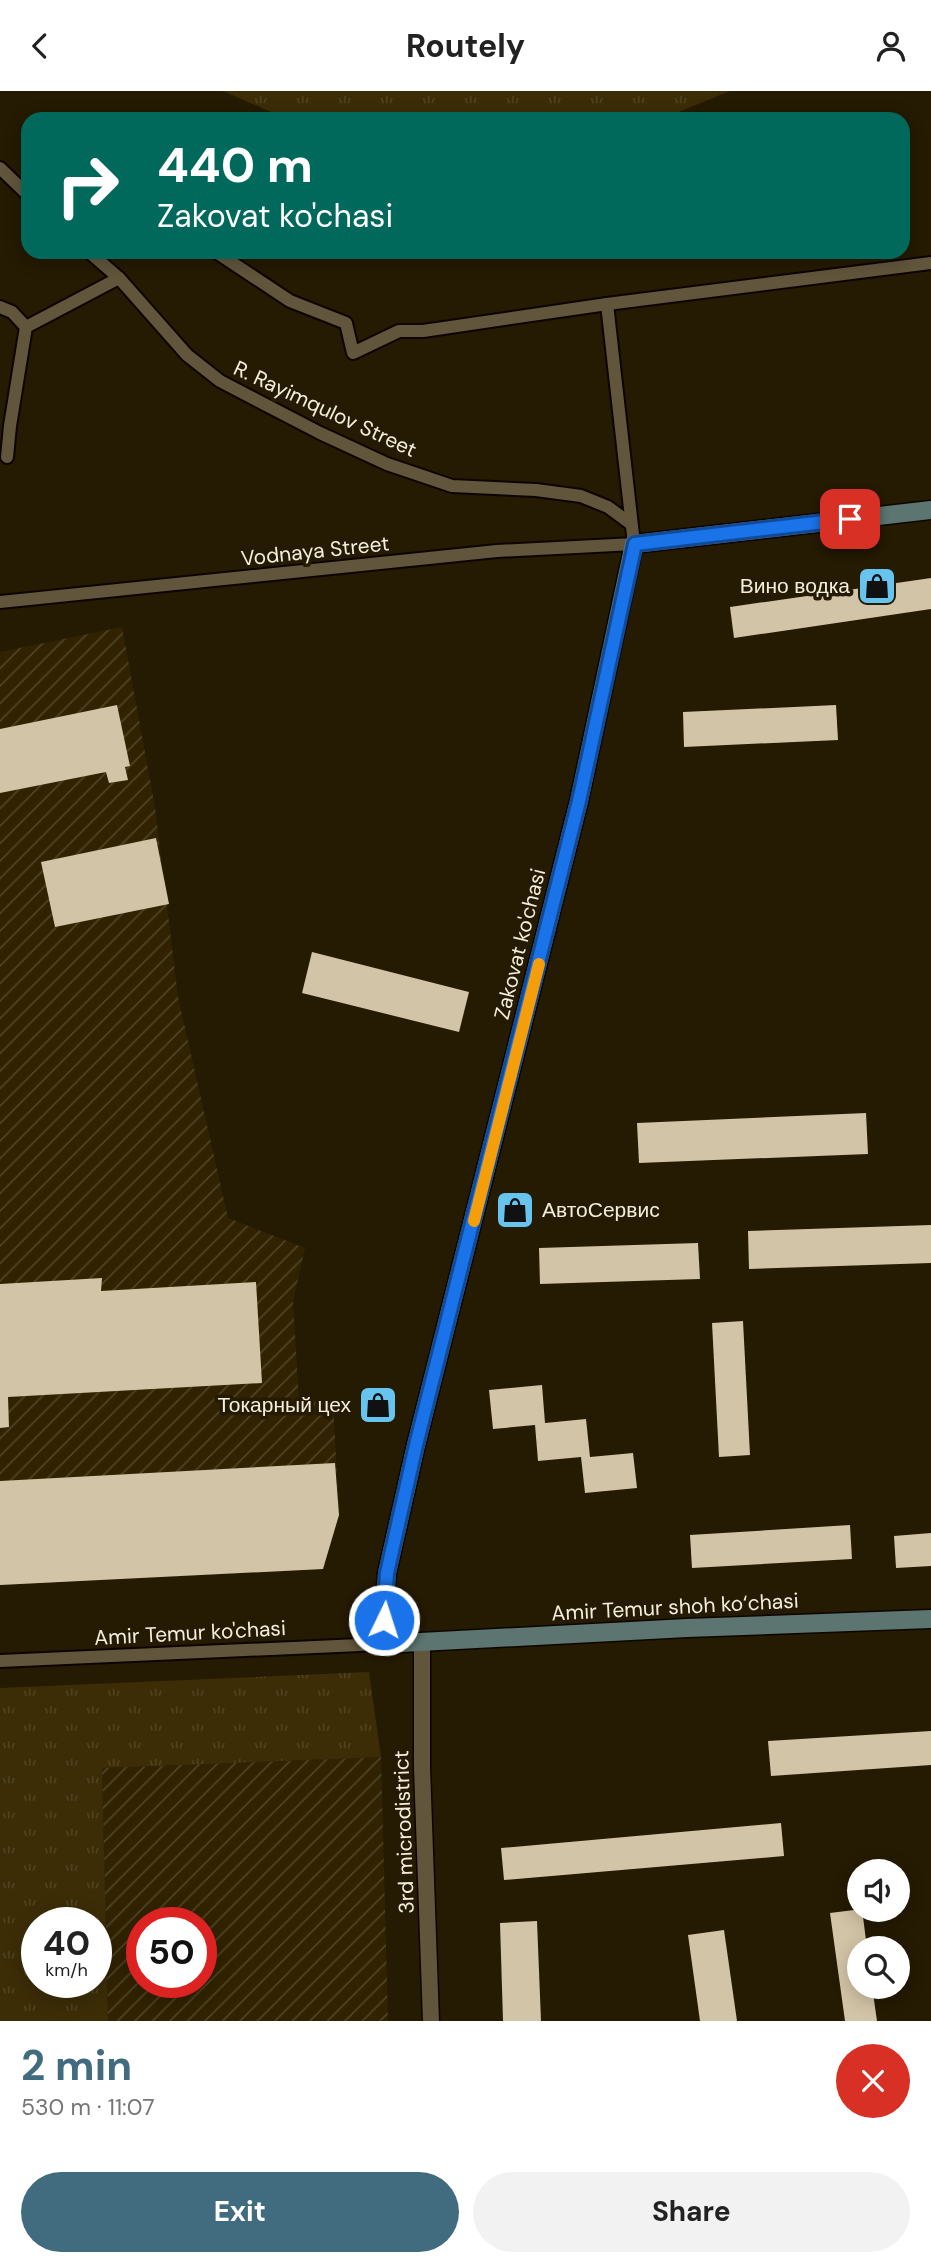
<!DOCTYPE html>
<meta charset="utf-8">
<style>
:root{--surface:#fff;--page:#f2f2f2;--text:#222;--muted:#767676;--accent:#416b7e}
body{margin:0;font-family:"DM Sans",sans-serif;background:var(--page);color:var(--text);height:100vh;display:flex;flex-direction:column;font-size:26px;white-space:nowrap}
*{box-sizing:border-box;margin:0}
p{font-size:23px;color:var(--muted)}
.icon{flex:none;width:38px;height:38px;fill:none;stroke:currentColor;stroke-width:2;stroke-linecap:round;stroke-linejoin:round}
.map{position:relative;height:1930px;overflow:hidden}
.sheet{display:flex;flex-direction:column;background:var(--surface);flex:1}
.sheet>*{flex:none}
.top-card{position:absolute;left:21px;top:21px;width:889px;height:147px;border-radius:21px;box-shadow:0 4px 18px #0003;background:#00695c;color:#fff;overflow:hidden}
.fabs{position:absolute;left:847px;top:1768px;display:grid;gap:14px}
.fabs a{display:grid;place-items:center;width:63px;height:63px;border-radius:50%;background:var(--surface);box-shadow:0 4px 18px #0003;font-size:35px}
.speed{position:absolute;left:21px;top:1816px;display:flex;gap:14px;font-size:35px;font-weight:700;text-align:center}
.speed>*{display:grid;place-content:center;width:91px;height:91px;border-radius:50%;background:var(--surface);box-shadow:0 4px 18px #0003;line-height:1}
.speed small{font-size:18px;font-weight:400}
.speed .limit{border:10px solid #d22;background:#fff;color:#111}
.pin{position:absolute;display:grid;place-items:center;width:60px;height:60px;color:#fff;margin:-30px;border-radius:14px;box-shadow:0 4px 10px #0006}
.me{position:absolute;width:77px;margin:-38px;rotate:4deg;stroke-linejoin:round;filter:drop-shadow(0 0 5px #0008)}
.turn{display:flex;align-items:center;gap:24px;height:147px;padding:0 21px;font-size:32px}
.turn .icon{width:91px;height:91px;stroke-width:2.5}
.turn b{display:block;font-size:49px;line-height:60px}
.round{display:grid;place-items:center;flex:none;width:74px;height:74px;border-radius:37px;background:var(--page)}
.summary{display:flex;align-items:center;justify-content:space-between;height:119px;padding:0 21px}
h1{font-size:42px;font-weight:700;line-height:52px;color:var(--accent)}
.cta{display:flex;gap:14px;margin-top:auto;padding:14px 21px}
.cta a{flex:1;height:80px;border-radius:42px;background:var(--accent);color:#fff;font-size:28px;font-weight:700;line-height:80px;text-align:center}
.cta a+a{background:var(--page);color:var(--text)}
header{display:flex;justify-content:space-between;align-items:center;height:91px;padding:0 21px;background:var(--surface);font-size:32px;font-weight:700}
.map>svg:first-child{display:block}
</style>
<header><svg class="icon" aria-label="back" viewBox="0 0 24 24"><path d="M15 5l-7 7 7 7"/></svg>Routely<svg class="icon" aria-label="person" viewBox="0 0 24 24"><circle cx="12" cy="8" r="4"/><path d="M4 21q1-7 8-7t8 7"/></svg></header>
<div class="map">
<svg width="931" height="1930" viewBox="0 0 931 1930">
<defs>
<pattern id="industrial-furrows" width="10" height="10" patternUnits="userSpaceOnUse" patternTransform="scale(1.75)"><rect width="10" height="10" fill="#312301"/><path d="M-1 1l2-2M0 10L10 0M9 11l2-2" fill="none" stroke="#4f4326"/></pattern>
<pattern id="grass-tufts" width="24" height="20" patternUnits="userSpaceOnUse" patternTransform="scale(1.75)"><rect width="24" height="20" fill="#3c2d07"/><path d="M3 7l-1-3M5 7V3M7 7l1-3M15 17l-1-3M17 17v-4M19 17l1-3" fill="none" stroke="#4f421f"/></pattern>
</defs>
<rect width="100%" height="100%" fill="#251a02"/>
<g fill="url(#industrial-furrows)" fill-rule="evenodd">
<polygon points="122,536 155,716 178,906 228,1127 305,1157 293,1211 299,1309 333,1309 339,1424 323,1478 0,1494 0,561"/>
<path d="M381,1666L388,1930H108L102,1677ZM142,1832H201V1892H142Z"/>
</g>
<g fill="url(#grass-tufts)" fill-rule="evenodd">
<polygon points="223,0 730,0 661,28 287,28"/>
<path d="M369,1581L381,1666L102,1677L108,1930H0V1597ZM37,1832H96V1892H37Z"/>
</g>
<g fill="#d2c4a6">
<polygon points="931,487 931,518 734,547 730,516"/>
<polygon points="117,614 130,675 125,676 128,689 109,692 106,681 0,702 0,638"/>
<polygon points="836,614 838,649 684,656 683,621"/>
<polygon points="156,747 169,813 55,836 41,771"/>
<polygon points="312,861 469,901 459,941 302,902"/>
<polygon points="866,1022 868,1063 639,1072 637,1032"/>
<polygon points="931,1134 931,1172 749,1178 748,1140"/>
<polygon points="698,1152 700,1188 540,1193 539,1157"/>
<polygon points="102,1187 101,1200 256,1191 262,1292 8,1306 9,1336 0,1337 0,1193"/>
<polygon points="743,1230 750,1364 719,1366 712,1232"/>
<polygon points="542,1294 545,1332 586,1328 590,1366 633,1362 637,1397 585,1402 581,1366 538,1370 535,1334 493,1338 489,1299"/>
<polygon points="335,1372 339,1424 323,1478 0,1494 0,1390"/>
<polygon points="850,1434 852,1468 692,1477 690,1444"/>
<polygon points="931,1442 931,1475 896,1477 894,1445"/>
<polygon points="931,1640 931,1674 771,1685 768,1650"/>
<polygon points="781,1732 784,1765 504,1789 501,1757"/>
<polygon points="862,1818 867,1857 859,1857 859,1895 872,1895 877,1930 845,1930 830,1822"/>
<polygon points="537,1830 541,1930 503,1930 500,1832"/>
<polygon points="724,1839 737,1930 700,1930 688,1844"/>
</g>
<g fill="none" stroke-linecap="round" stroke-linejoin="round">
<defs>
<g id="minor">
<polyline points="0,77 28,104"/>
<polyline points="89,161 119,187 187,264 220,290 320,342 387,373 452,395 536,399 581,405 608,416 631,433"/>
<polyline points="216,161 290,210 346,232 353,262 399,240 423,240 607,213 931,172"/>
<polyline points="0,216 12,221 26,236 119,187"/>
<polyline points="7,366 10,335 26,236"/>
<polyline points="0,511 497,460 634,453 607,213"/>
<polyline points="0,1570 382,1553"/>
</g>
<polyline id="tertiary" points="422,1551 422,1677 431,1930"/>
<polyline id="secondary" points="931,419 634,453 579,710 416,1354 387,1482 382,1553 687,1537 931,1528"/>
</defs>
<use href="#minor" stroke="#0e0500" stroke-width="16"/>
<use href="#tertiary" stroke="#0e0500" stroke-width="19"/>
<use href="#secondary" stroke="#0e0500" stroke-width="21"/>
<use href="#minor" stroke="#61553b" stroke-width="12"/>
<use href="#tertiary" stroke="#61553b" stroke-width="16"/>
<use href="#secondary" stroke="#5c7571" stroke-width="18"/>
</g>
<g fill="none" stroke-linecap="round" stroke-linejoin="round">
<defs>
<polyline id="route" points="384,1529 387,1482 416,1354 579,710 635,453 850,428"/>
</defs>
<use href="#route" stroke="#114b97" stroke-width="18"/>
<use href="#route" stroke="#1a73e8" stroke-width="12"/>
<polyline stroke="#f59e0b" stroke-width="12" points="474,1130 539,873"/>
</g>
<defs>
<symbol id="shop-square" viewBox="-11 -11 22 22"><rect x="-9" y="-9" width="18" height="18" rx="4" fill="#66c4ef" stroke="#251a02"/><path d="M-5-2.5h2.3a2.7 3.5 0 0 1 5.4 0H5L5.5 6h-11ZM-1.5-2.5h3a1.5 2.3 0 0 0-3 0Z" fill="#111"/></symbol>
</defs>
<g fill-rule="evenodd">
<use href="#shop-square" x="855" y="473" width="44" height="44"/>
<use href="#shop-square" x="493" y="1097" width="44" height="44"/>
<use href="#shop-square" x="356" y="1292" width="44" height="44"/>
</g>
<g text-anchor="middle" stroke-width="7" stroke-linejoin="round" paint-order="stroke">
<g font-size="21" fill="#f4edde" stroke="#251a02">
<text transform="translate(325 318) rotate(25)" y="7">R. Rayimqulov Street</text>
<text transform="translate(315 460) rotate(-6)" y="7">Vodnaya Street</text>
<text transform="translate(520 853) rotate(-76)" y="7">Zakovat ko'chasi</text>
<text transform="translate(675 1516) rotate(-3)" y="7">Amir Temur shoh ko‘chasi</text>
<text transform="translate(190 1542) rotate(-3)" y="7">Amir Temur ko'chasi</text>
<text transform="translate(404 1741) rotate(-92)" y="7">3rd microdistrict</text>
</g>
<g font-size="21" fill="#f4edde" stroke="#251a02" text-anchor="end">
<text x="850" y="502">Вино водка</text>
<text x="542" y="1126" text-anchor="start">АвтоСервис</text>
<text x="351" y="1321">Токарный цех</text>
</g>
</g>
</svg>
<div class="fabs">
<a><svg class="icon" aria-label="sound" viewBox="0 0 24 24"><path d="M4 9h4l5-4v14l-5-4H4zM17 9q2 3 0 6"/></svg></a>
<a><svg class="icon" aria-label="search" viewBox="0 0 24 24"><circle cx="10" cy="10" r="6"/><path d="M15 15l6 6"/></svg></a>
</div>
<div class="speed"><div>40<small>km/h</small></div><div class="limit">50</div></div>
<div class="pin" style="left:850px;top:428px;background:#d93025"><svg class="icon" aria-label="arrive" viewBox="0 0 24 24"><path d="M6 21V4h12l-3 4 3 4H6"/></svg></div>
<svg class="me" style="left:384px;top:1529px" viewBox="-20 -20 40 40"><circle r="17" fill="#1a73e8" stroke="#fff" stroke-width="3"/><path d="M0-11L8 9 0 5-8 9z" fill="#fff"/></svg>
<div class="top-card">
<div class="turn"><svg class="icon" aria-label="right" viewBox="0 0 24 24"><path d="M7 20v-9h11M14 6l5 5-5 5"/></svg><div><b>440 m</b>Zakovat ko'chasi</div></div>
</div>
</div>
<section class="sheet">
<div class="summary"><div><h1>2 min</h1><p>530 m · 11:07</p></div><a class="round" style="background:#d93025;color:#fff"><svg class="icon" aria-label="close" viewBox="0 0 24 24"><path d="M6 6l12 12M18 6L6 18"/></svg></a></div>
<div class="cta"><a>Exit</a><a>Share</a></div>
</section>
